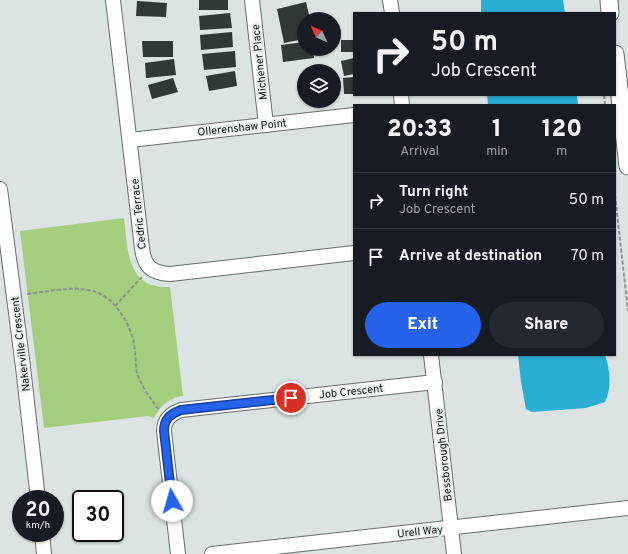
<!DOCTYPE html>
<style>
:root{--surface:#171b24;--page:#242831;--text:#f1f3f6;--muted:#9ea1a6;--line:#363941;--accent:#2563eb}
body{margin:0;font-family:Overpass,sans-serif;background:var(--page);color:var(--text);height:100vh;display:flex;flex-direction:column;font-size:15px;white-space:nowrap}
*{box-sizing:border-box;margin:0}
p{font-size:13px;color:var(--muted)}
.icon{flex:none;width:22px;height:22px;fill:none;stroke:currentColor;stroke-width:2;stroke-linecap:round;stroke-linejoin:round}
.map{position:relative;flex:1;overflow:hidden}
.sheet{position:absolute;left:353px;top:104px;width:263px;height:252px;display:flex;flex-direction:column;background:var(--surface);border-radius:0px;box-shadow:0 1px 3px #0004}
.sheet>*{flex:none}
.guide{position:absolute;left:353px;top:12px;width:263px;height:84px;border-radius:0px;box-shadow:0 1px 3px #0004;background:#171b24;color:var(--text);overflow:hidden}
.needle{width:26px;rotate:315deg}
.tools{position:absolute;left:297px;top:12px;display:grid;gap:8px}
.tools a{display:grid;place-items:center;width:44px;height:44px;border-radius:50%;background:var(--surface);box-shadow:0 1px 3px #0004;font-size:20px}
.speed{position:absolute;left:12px;top:490px;display:flex;gap:8px;font-size:20px;font-weight:700;text-align:center}
.speed>*{display:grid;place-content:center;width:52px;height:52px;border-radius:50%;background:var(--surface);box-shadow:0 1px 3px #0004;line-height:1}
.speed small{font-size:10px;font-weight:400}
.speed .limit{border:2px solid #111;border-radius:6px;background:#fff;color:#111}
.pin{position:absolute;display:grid;place-items:center;width:34px;height:34px;color:#fff;margin:-17px;border:2px solid #fff;border-radius:50%;box-shadow:0 1px 4px #0007}
.me{position:absolute;width:44px;margin:-22px;rotate:353deg;stroke-linejoin:round;filter:drop-shadow(0 0 3px #0008)}
.turn{display:flex;align-items:center;gap:14px;height:84px;padding:0 12px;font-size:18px}
.turn .icon{width:52px;height:52px;stroke-width:2.5}
.turn b{display:block;font-size:28px;line-height:34px}
.eta{display:flex;justify-content:space-evenly;align-items:center;height:68px;text-align:center}
.eta b{font-size:24px;font-weight:800;line-height:28px}
.action{display:flex;gap:8px;margin-top:auto;padding:8px 12px}
.action a{flex:1;height:46px;border-radius:24px;background:var(--accent);color:#fff;font-size:16px;font-weight:800;line-height:46px;text-align:center}
.action a+a{background:var(--page);color:var(--text)}
ul{padding:0;list-style:none}
li{display:flex;align-items:center;gap:12px;height:56px;padding:0 12px;border-top:1px solid var(--line)}
li div{flex:1}
li b{display:block;font-size:15px}
li em{font-style:normal}
.map>svg:first-child{display:block}
</style>
<div class="map">
<svg width="628" height="554" viewBox="0 0 628 554">
<rect width="100%" height="100%" fill="#dbe4e2"/>
<path fill="#a5cd7e" d="M124,218C128,250 126,289 170,287L183,396C170,397 159,407 154,418L148,416L44,428L20,231Z"/>
<g fill="#2aadd3">
<polygon points="481,0 563,0 565,13 481,13"/>
<polygon points="487,95 577,95 578,105 488,105"/>
<path d="M518,355H605C610,369 612,388 605,402L586,408L532,412L526,409L521,382Z"/>
</g>
<g fill="#303838">
<rect x="199" y="0" width="29" height="10"/>
<polygon points="137,1 167,3 166,17 136,16"/>
<polygon points="306,2 310,19 304,19 304,39 284,43 277,9"/>
<polygon points="230,13 232,28 200,30 199,16"/>
<polygon points="232,32 233,47 201,50 200,35"/>
<rect x="341" y="40" width="13" height="12"/>
<polygon points="142,41 173,41 173,57 143,57"/>
<polygon points="304,42 304,49 313,49 314,58 283,62 281,45"/>
<polygon points="235,51 236,67 204,70 202,54"/>
<polygon points="354,58 354,74 344,76 341,61"/>
<polygon points="174,59 176,75 146,78 145,63"/>
<polygon points="235,71 237,86 209,91 206,76"/>
<polygon points="354,77 354,94 344,94 343,78"/>
<polygon points="173,78 178,92 152,99 148,85"/>
</g>
<g fill="none" stroke-linecap="round" stroke-linejoin="round">
<defs>
<g id="minor">
<path d="M113,0L142,248C144,266 151,273 170,274L354,253"/>
<polyline points="252,0 266,125"/>
<polyline points="390,0 392,13"/>
<polyline points="401,95 402,105"/>
<polyline points="130,140 354,115"/>
<polyline points="0,189 23,367 38,499"/>
<polyline points="431,355 454,554"/>
<polyline points="42,533 44,554"/>
<path d="M178,554L164,431C164,419 171,414 181,410L435,382"/>
<polyline points="212,554 628,508"/>
</g>
<g id="major">
<polyline points="609,0 610,13"/>
<polyline points="615,54 628,166"/>
</g>
</defs>
<use href="#minor" stroke="#666e6b" stroke-width="16"/>
<use href="#major" stroke="#666e6b" stroke-width="19"/>
<g stroke="#8c9391" stroke-width="2" stroke-dasharray="4 2" stroke-linecap="butt">
<polyline points="604,95 605,105"/>
<polyline points="615,195 628,311"/>
<path d="M27,294C46,292 70,286 88,290C111,293 127,318 133,339C136,350 135,362 137,373C141,386 151,399 159,410"/>
<polyline points="115,306 142,277"/>
</g>
<use href="#minor" stroke="#fff" stroke-width="14"/>
<use href="#major" stroke="#fff" stroke-width="17"/>
</g>
<g fill="none" stroke-linecap="round" stroke-linejoin="round">
<defs>
<path id="route" d="M172,501L164,431C164,419 170,414 181,410L291,398"/>
</defs>
<use href="#route" stroke="#184099" stroke-width="10"/>
<use href="#route" stroke="#2563eb" stroke-width="7"/>
</g>
<g text-anchor="middle" stroke-width="4" stroke-linejoin="round" paint-order="stroke">
<g font-size="11" fill="#101312" stroke="#e8f1ef">
<text transform="translate(259 62) rotate(-96)" y="4">Michener Place</text>
<text transform="translate(242 127) rotate(-6)" y="4">Ollerenshaw Point</text>
<text transform="translate(138 214) rotate(-96)" y="4">Cedric Terrace</text>
<text transform="translate(20 344) rotate(-97)" y="4">Nakerville Crescent</text>
<text transform="translate(351 391) rotate(-6)" y="4">Job Crescent</text>
<text transform="translate(443 455) rotate(-96)" y="4">Bessborough Drive</text>
<text transform="translate(420 531) rotate(-6)" y="4">Urell Way</text>
</g>
</g>
</svg>
<div class="tools">
<a><svg class="needle" viewBox="-14 -14 28 28"><path d="M0-13l5 13h-10z" fill="#e53935"/><path d="M0 13l5-13h-10z" fill="#9ea1a6"/></svg></a>
<a><svg class="icon" aria-label="layers" viewBox="0 0 24 24"><path d="M12 4l9 5-9 5-9-5zM3 14l9 5 9-5"/></svg></a>
</div>
<div class="speed"><div>20<small>km/h</small></div><div class="limit">30</div></div>
<div class="pin" style="left:291px;top:398px;background:#d93025"><svg class="icon" aria-label="arrive" viewBox="0 0 24 24"><path d="M6 21V4h12l-3 4 3 4H6"/></svg></div>
<svg class="me" style="left:172px;top:501px" viewBox="-20 -20 40 40"><circle r="19" fill="#fff"/><path d="M0-13L10 11 0 6-10 11z" fill="#2563eb"/></svg>
<div class="guide">
<div class="turn"><svg class="icon" aria-label="right" viewBox="0 0 24 24"><path d="M7 20v-9h11M14 6l5 5-5 5"/></svg><div><b>50 m</b>Job Crescent</div></div>
</div>
<section class="sheet">
<div class="eta">
<div><b>20:33</b><p>Arrival</p></div>
<div><b>1</b><p>min</p></div>
<div><b>120</b><p>m</p></div>
</div>
<ul>
<li><svg class="icon" aria-label="right" viewBox="0 0 24 24"><path d="M7 20v-9h11M14 6l5 5-5 5"/></svg><div><b>Turn right</b><p>Job Crescent</p></div><em>50 m</em></li>
<li><svg class="icon" aria-label="arrive" viewBox="0 0 24 24"><path d="M6 21V4h12l-3 4 3 4H6"/></svg><div><b>Arrive at destination</b></div><em>70 m</em></li>
</ul>
<div class="action"><a>Exit</a><a>Share</a></div>
</section>
</div>
